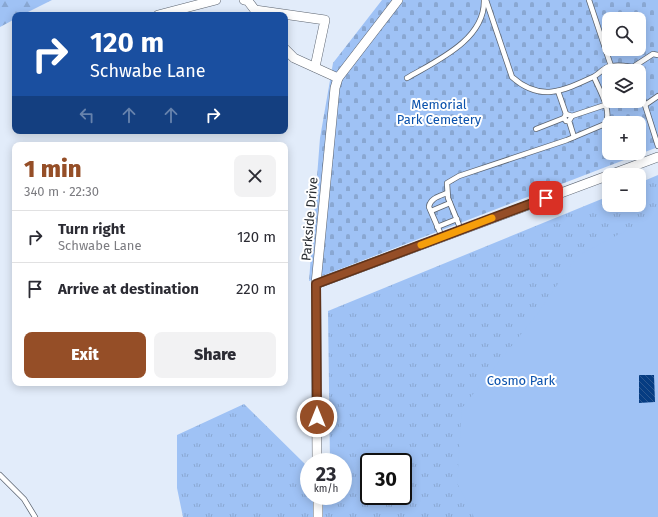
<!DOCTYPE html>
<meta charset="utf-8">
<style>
:root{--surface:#fff;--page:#f2f2f3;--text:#2b2b33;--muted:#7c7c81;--line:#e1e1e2;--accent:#954e27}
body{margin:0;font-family:"Fira Sans",sans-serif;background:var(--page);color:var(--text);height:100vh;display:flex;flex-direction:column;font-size:15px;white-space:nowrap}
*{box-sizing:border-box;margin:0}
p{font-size:13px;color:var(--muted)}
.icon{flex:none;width:22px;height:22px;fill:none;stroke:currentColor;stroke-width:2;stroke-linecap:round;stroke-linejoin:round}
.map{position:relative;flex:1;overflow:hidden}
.panel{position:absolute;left:12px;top:142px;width:276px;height:244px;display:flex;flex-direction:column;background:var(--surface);border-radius:8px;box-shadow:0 2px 10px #0003}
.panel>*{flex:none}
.hud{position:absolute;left:12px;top:12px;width:276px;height:122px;border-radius:8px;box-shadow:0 2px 10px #0003;background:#1a4fa0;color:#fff;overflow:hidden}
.fabs{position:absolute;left:602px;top:12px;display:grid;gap:8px}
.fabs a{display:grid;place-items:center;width:44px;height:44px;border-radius:8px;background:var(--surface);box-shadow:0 2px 10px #0003;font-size:20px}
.speed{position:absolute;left:300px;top:453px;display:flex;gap:8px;font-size:20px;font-weight:700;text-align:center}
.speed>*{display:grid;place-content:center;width:52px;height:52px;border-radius:50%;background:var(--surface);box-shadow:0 2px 10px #0003;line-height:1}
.speed small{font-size:10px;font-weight:400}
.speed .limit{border:2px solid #111;border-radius:6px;background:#fff;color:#111}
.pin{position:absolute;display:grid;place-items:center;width:34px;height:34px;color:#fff;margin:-17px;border-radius:8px;box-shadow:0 2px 6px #0006}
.me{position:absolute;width:44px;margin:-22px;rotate:0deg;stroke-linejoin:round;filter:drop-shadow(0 0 3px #0008)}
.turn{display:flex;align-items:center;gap:14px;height:84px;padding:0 12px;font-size:18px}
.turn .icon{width:52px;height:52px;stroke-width:2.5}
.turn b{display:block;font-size:28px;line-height:34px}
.lanes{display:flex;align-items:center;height:38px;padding:0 12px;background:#0003;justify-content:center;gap:20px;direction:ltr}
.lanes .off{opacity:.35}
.round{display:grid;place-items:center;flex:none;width:42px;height:42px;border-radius:8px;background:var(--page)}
.headline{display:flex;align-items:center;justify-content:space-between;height:68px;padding:0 12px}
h1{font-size:24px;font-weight:800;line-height:30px;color:var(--accent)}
.action{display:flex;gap:8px;margin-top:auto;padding:8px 12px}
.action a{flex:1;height:46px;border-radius:8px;background:var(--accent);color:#fff;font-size:16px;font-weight:800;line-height:46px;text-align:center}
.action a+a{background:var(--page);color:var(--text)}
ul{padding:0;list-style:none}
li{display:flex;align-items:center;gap:12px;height:52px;padding:0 12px;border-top:1px solid var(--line)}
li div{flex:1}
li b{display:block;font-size:15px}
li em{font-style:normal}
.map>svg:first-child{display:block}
</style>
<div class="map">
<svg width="658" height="517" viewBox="0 0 658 517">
<defs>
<pattern id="grass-tufts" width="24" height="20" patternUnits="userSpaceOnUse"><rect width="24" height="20" fill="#9fc2f5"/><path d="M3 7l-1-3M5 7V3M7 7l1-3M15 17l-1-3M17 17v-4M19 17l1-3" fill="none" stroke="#89a7d2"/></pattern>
<pattern id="forest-firs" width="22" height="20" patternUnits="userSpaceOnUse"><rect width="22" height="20" fill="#9fc2f5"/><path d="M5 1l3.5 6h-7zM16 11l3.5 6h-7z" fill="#89a7d2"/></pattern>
<pattern id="cemetery-stones" width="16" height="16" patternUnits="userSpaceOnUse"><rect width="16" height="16" fill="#9fc2f5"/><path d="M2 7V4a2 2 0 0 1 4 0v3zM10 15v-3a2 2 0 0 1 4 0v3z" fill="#89a7d2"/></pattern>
<pattern id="building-back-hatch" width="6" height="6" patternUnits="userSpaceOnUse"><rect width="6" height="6" fill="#063c82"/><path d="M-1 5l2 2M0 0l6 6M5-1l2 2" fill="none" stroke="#2b568f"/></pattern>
</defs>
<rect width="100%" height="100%" fill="#e2ecfa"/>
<path fill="url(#grass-tufts)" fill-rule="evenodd" d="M658,175V517H183L177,488V435L244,404L306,465H309V496H343V462H330L328,311L609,196V205H639V183ZM369,462H403V496H369Z"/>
<polygon fill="url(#forest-firs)" points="0,0 52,0 22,15 15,15 15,19 0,27"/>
<path fill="url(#cemetery-stones)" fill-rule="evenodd" d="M382,0H658V147L309,281L320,138L333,63ZM609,19H639V49H609ZM609,71H639V101H609ZM609,123H639V153H609Z"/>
<polygon fill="#9fc2f5" points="658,214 658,517 474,517 457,483 462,408 538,313 577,256"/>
<polygon fill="url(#building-back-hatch)" points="639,375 654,375 655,402 639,403"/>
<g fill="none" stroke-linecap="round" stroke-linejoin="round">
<defs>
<g id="lane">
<path d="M486,0L512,77C540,102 563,91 593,77C598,75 602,69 608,67C616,64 625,66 633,67L634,71"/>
<polyline points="589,0 611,66"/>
<polyline points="633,67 653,54 658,55"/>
<path d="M407,78C436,61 485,40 484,0"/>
<polyline points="639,86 658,146"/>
<polyline points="558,91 566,114"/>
<polyline points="645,105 658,96"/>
<polyline points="572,116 605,105"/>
<polyline points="569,121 572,116 566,114 564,118 566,121 569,121 574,137"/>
<polyline points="536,129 564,118"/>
<polyline points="431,211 450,203"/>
<polyline points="437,227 457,219"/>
<path d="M461,230L448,198L447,183L459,176L567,140L605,124C613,112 599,89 594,77"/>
<path d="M442,237L429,207C430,198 440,196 447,193"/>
<polyline points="0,475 24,499 35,517"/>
</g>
<g id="street">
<polyline points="244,0 248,1 258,14"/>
<polyline points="255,10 325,20 315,67"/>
<polyline points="158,15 216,0"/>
<polyline points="285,49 294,58 338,78"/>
<polyline points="316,284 658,157"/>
<polyline points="317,462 316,284 335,88 338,78 398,0"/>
<polyline points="318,496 318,517"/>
</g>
</defs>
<use href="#lane" stroke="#5c6470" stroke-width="6"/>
<use href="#street" stroke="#5c6470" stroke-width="10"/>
<use href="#lane" stroke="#fff" stroke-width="4.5"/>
<use href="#street" stroke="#fff" stroke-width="9"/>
</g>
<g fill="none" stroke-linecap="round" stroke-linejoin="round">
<defs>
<polyline id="route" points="317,417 316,284 546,198"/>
</defs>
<use href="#route" stroke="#613319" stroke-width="10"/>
<use href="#route" stroke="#954e27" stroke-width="7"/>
<polyline stroke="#f59e0b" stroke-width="7" points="421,245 492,218"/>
</g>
<g text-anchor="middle" stroke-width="4" stroke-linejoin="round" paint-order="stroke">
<g font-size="13" fill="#0c53ad" stroke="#fff">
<text x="439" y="109">Memorial<tspan x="439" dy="15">Park Cemetery</tspan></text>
<text x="521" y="385">Cosmo Park</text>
</g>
<g font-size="13" fill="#282c31" stroke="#fff">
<text transform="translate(309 219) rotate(-85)" y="5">Parkside Drive</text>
</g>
</g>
</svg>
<div class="fabs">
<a><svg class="icon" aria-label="search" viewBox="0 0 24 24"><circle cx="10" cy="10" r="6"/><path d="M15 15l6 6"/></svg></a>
<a><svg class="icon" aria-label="layers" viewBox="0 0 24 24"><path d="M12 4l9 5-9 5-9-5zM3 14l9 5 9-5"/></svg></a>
<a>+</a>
<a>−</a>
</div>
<div class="speed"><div>23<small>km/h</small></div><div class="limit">30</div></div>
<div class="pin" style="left:546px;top:198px;background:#d93025"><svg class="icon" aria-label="arrive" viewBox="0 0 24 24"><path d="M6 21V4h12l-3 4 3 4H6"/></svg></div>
<svg class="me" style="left:317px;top:417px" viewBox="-20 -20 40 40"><circle r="17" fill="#954e27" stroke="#fff" stroke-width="3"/><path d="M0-11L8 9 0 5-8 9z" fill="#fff"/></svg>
<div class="hud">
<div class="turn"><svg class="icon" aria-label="right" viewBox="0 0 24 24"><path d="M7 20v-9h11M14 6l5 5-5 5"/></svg><div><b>120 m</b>Schwabe Lane</div></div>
<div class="lanes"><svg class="icon off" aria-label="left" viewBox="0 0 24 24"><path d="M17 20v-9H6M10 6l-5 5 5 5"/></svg><svg class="icon off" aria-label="ahead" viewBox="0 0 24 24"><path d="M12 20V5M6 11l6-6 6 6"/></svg><svg class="icon off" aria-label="ahead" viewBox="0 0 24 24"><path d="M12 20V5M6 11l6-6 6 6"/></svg><svg class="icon" aria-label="right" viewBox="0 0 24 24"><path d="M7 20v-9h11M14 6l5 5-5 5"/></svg></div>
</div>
<section class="panel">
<div class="headline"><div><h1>1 min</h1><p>340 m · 22:30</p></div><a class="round"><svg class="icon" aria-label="close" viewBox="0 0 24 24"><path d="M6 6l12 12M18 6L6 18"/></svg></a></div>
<ul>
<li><svg class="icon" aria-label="right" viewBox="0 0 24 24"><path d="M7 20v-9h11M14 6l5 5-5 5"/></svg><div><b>Turn right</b><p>Schwabe Lane</p></div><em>120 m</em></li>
<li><svg class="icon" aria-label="arrive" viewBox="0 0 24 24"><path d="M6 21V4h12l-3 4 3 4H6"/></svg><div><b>Arrive at destination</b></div><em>220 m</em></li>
</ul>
<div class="action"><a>Exit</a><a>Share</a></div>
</section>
</div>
